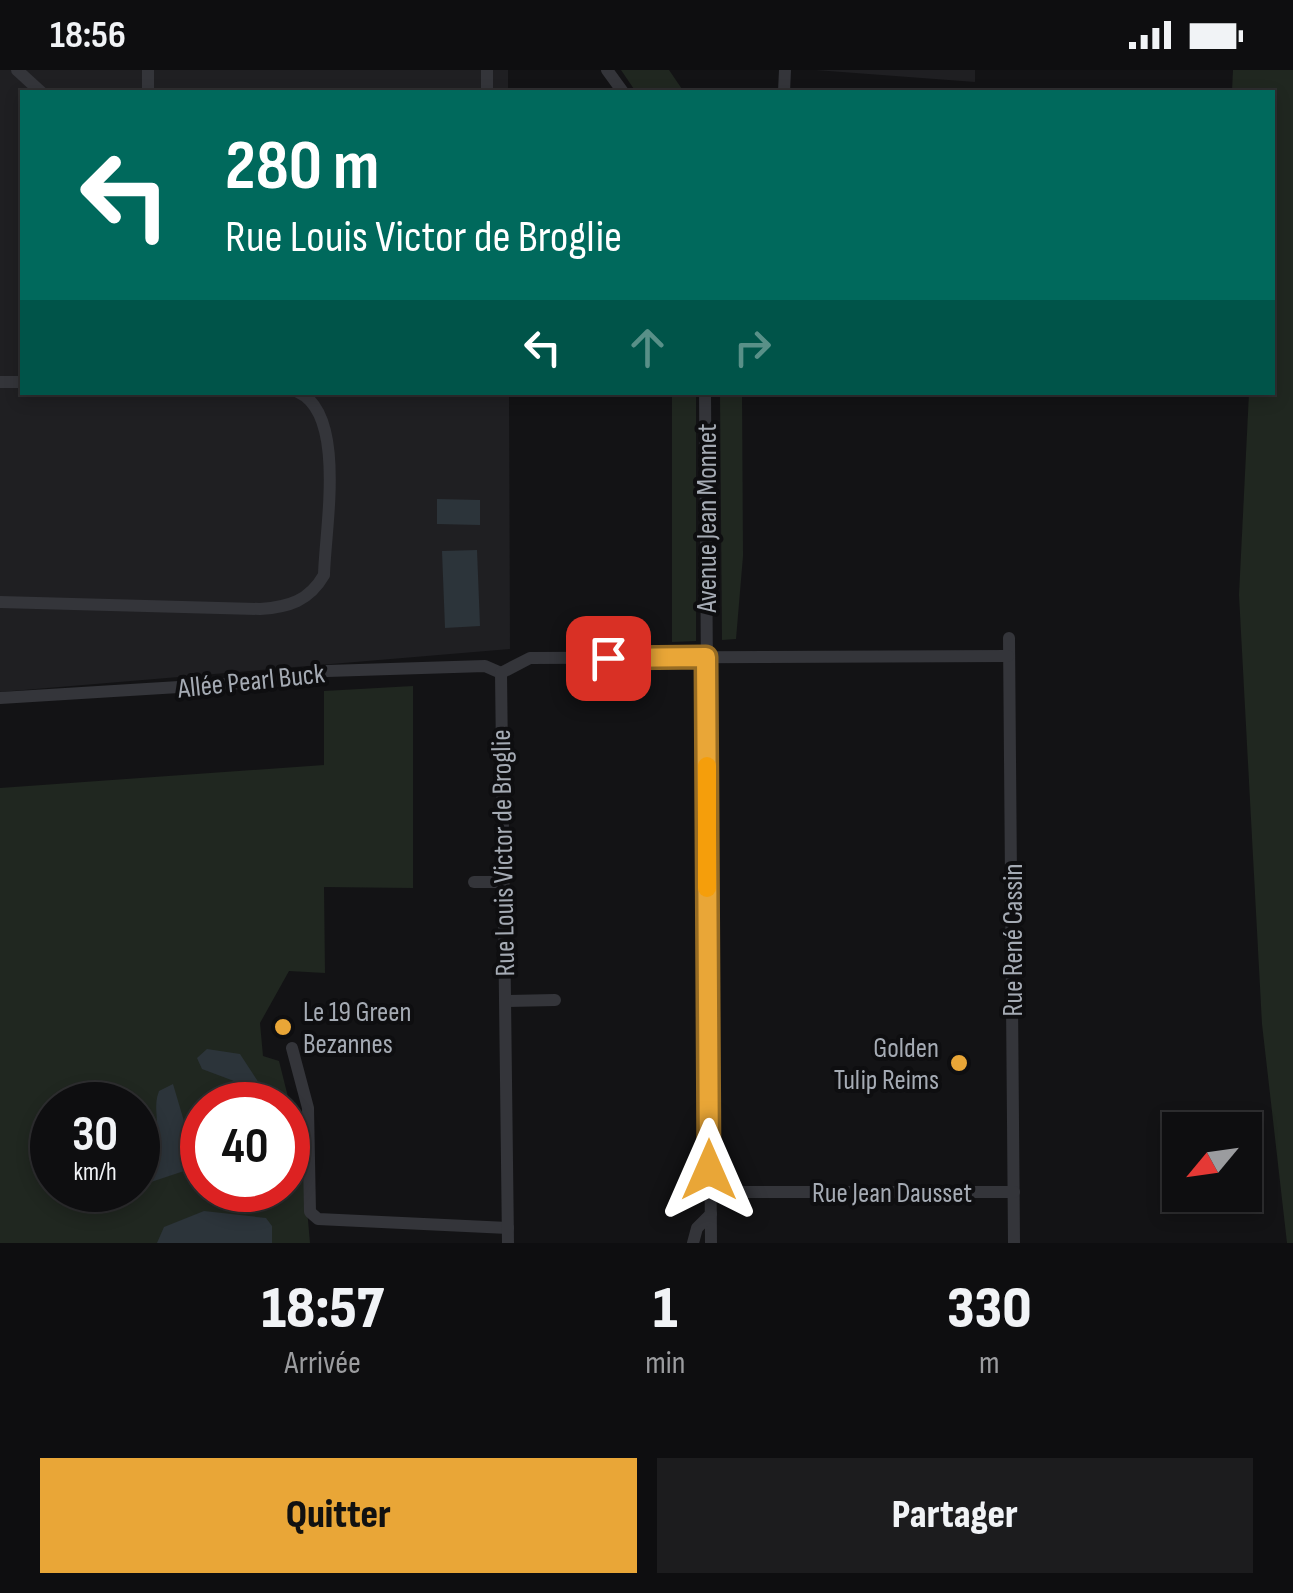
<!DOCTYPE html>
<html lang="fr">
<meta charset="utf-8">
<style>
:root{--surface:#0e0e10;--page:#1c1c1e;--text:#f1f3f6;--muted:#9b9c9f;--line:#2e2e30;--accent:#e9a637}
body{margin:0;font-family:"Sofia Sans Condensed",sans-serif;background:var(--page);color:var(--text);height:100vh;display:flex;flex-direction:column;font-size:38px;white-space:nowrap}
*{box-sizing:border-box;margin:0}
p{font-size:32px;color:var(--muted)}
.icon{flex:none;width:55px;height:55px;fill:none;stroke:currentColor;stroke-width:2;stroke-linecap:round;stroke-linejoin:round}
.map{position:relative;height:1173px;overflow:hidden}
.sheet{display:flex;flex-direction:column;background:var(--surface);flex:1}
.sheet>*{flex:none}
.banner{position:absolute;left:20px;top:20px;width:1255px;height:305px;border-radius:0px;box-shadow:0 5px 15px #0003,0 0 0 2px var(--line);background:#00695c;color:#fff;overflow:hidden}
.needle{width:65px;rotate:241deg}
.buttons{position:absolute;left:1162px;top:1042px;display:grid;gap:20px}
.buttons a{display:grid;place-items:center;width:100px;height:100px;border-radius:0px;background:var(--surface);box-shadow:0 5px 15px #0003,0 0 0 2px var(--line);font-size:50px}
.speed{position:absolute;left:30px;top:1012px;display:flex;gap:20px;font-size:50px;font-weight:700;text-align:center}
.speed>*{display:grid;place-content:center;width:130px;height:130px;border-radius:50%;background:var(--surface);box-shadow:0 5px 15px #0003,0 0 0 2px var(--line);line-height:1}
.speed small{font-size:25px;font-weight:400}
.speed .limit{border:15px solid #d22;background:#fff;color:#111}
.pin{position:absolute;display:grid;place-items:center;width:85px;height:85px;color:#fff;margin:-42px;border-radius:20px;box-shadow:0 5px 15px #0006}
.me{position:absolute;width:110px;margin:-55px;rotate:0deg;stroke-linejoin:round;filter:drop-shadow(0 0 8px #0008)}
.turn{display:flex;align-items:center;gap:35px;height:210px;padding:0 40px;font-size:45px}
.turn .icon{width:130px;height:130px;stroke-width:2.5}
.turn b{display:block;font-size:70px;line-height:85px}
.lanes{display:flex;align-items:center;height:95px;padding:0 40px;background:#0003;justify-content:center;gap:50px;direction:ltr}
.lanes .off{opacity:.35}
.eta{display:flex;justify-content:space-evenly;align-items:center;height:170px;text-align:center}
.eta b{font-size:60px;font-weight:800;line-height:70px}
.cta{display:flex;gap:20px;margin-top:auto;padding:20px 40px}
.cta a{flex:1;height:115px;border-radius:0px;background:var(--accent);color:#111;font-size:40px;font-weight:800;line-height:115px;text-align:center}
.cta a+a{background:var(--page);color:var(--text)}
.status{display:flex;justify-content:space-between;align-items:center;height:70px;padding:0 50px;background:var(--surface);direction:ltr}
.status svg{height:28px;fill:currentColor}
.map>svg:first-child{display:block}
</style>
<div class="status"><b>18:56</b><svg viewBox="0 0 49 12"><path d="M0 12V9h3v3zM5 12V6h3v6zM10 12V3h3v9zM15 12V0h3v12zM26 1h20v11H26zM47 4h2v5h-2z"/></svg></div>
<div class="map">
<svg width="1293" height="1173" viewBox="0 0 1293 1173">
<rect width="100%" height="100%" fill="#131315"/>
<g fill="#1f1f22">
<polygon points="0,0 508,0 508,22 22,22 22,322 509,323 510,579 0,622"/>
<polygon points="815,0 975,0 975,12"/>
</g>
<g fill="#202720" fill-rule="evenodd">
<polygon points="621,0 669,0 684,22 636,22"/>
<polygon points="1233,0 1293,0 1293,1173 1287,1173 1262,954 1239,525 1249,323 1272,322 1272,22 1232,21"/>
<polygon points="672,323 696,323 696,571 672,572"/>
<polygon points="720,323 742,323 743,486 736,569 722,570"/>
<path d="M413,616V818L324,817L325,903L289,901L260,953L263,986L279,991L292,1043L290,1097L304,1105L310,1173H0V718L324,695V621ZM52,1035H138V1120H52ZM202,1035H288V1120H202Z"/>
</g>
<g fill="#2c343a">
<polygon points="437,429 480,430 480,455 437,454"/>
<polygon points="477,480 480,556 445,558 442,481"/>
<polygon points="207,979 240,984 266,1024 267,1035 244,1035 234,1011 202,999 197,988"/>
<path d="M173,1014L186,1058L202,1066V1095L151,1112L138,1107C137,1087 152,1079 156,1062C159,1047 153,1036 159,1021Z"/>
<polygon points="204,1141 266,1148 272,1156 272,1173 157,1173 164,1157"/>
</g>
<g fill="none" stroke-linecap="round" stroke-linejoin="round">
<g stroke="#34353a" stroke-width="12">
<polyline points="17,0 41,22"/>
<polyline points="148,0 148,22"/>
<polyline points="487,0 487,22"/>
<polyline points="607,0 623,22"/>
<polyline points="784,22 785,0"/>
<polyline points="0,312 22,312"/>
<polyline points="705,322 711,1173"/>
<path d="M0,532L260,539C289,537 309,531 324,505C325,459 347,344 298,322"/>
<polyline points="1009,568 1014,1173"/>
<polyline points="0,628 292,610 327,601 485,596 501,603"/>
<polyline points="474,812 503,812"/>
<polyline points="505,931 555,930"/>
<polyline points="292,978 308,1038 310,1142 318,1149 508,1158"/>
<polyline points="710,1122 1014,1122"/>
<polyline points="508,1173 501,603 530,588 1008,586"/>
<polyline points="693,1173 697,1158 711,1144"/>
</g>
</g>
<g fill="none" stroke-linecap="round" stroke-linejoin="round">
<defs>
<polyline id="route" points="608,588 706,587 709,1100"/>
</defs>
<use href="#route" stroke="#976c24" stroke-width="25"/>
<use href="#route" stroke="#e9a637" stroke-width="18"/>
<polyline stroke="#f59e0b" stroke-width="18" points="707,696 707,818"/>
</g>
<g fill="#e9a637" stroke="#0e0e10" stroke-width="4">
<circle cx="283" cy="957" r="10"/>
<circle cx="959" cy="993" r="10"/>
</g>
<g text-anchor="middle" stroke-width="8" stroke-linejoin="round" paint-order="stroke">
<g font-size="28" fill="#a5abb4" stroke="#0e0e10">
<text transform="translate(706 448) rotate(-90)" y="10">Avenue Jean Monnet</text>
<text transform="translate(251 610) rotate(-6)" y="10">Allée Pearl Buck</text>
<text transform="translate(502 783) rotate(-91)" y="10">Rue Louis Victor de Broglie</text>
<text transform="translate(1012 870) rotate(-90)" y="10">Rue René Cassin</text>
<text x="892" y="1132">Rue Jean Dausset</text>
</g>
<g font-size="28" fill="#a5abb4" stroke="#0e0e10" text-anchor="start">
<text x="303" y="951">Le 19 Green<tspan x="303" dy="32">Bezannes</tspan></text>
<text x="939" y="987" text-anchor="end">Golden<tspan x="939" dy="32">Tulip Reims</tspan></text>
</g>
</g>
</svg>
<div class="buttons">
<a><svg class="needle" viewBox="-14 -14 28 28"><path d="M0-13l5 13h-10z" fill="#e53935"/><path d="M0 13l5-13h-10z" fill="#9b9c9f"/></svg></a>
</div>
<div class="speed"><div>30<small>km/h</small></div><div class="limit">40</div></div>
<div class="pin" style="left:608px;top:588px;background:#d93025"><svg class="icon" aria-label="arrive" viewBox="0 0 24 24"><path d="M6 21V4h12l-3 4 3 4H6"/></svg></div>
<svg class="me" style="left:709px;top:1100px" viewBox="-20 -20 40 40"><path d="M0-17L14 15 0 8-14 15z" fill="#e9a637" stroke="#fff" stroke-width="4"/></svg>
<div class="banner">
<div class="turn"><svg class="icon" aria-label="left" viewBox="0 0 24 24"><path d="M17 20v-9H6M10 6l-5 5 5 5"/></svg><div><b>280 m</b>Rue Louis Victor de Broglie</div></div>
<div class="lanes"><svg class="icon" aria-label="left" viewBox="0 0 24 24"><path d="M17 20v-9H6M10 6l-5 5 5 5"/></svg><svg class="icon off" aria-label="ahead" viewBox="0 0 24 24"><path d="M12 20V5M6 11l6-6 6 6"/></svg><svg class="icon off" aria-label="right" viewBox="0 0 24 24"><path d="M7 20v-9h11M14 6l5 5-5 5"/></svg></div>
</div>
</div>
<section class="sheet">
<div class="eta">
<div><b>18:57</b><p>Arrivée</p></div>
<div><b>1</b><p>min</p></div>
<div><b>330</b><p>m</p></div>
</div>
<div class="cta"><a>Quitter</a><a>Partager</a></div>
</section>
